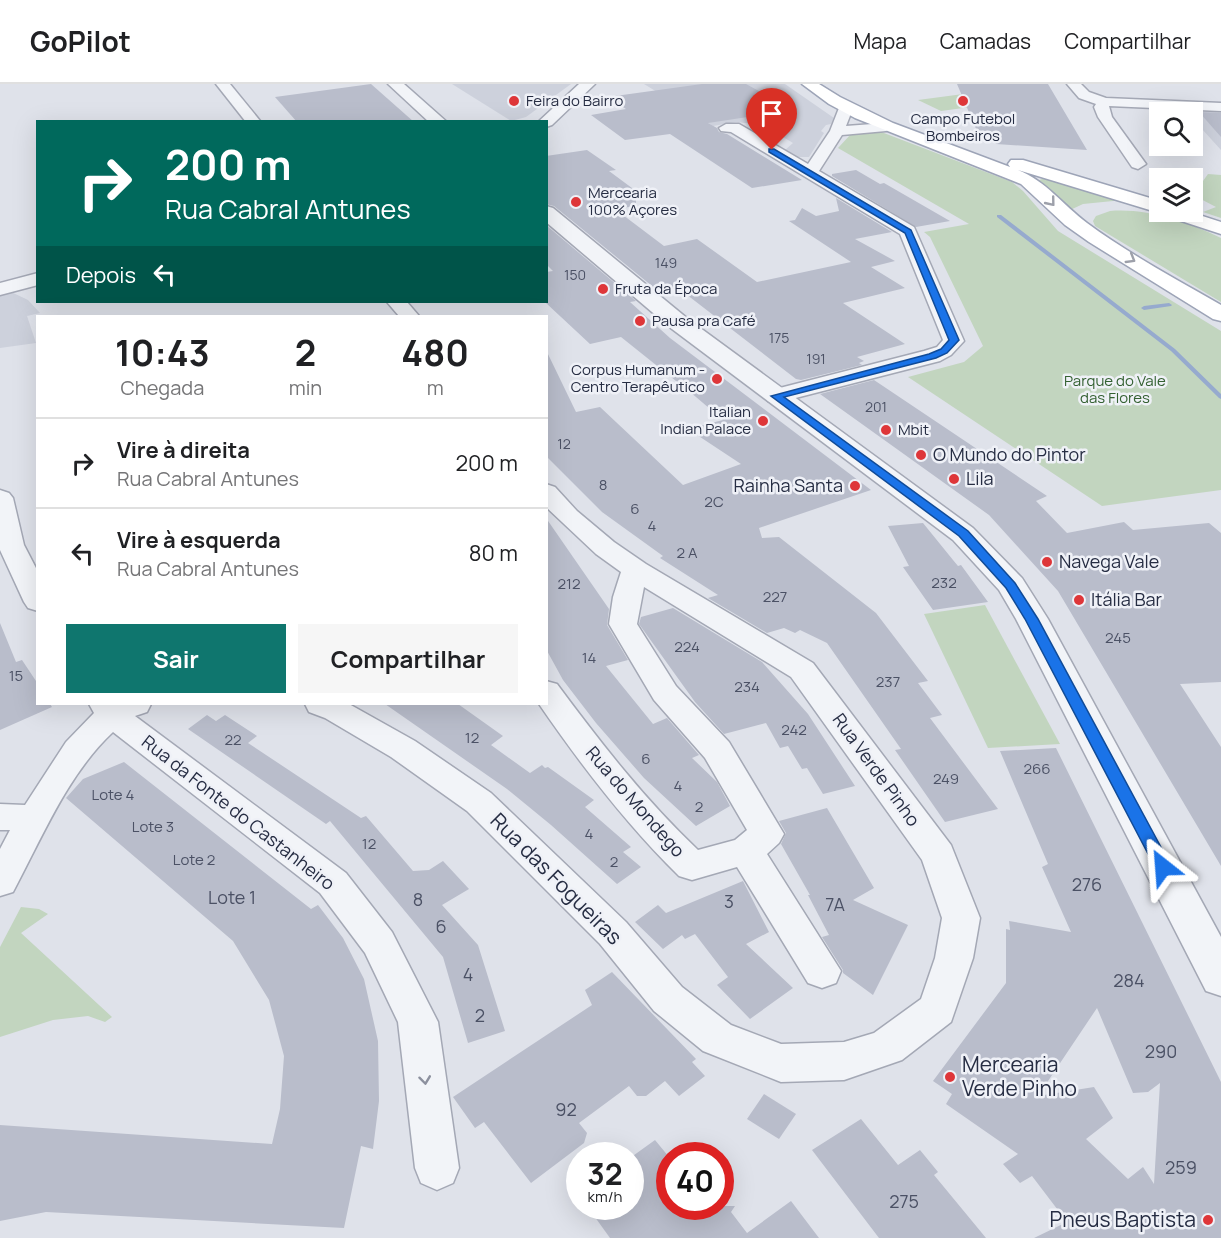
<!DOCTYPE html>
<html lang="pt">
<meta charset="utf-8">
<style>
:root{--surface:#fff;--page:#f6f6f6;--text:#202124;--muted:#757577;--line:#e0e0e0;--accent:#0f766e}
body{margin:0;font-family:Manrope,sans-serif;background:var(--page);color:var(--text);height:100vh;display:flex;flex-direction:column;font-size:22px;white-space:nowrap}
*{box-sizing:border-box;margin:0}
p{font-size:20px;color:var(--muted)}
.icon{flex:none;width:33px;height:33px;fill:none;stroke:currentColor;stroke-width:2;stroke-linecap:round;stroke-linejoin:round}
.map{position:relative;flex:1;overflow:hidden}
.panel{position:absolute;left:36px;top:231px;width:512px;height:390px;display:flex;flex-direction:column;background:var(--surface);border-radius:0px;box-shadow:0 6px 24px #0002}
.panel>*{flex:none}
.hud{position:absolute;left:36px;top:36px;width:512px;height:183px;border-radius:0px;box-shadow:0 6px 24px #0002;background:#00695c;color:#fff;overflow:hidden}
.buttons{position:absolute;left:1149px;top:18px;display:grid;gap:12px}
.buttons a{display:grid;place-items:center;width:54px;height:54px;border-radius:0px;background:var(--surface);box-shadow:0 6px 24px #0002;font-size:30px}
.speed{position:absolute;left:566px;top:1058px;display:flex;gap:12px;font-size:30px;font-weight:700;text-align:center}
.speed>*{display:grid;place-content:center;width:78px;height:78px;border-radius:50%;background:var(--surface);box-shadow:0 6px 24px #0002;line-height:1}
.speed small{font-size:15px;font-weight:400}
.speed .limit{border:9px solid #d22;background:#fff;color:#111}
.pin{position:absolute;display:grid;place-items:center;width:51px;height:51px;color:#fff;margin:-62px -26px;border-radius:50% 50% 50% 0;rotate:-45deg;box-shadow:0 0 6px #0007}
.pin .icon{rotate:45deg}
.me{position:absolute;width:66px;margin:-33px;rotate:332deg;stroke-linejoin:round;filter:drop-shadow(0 0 4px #0008)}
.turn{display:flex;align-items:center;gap:21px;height:126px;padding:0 30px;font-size:27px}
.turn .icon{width:78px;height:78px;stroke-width:2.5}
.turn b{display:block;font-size:42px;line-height:51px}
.then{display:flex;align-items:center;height:57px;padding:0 30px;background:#0003;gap:12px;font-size:22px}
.eta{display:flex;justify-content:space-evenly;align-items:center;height:102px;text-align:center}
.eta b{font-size:36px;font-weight:700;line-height:42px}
.button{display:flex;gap:12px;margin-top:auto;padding:12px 30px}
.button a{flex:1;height:69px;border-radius:0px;background:var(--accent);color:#fff;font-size:24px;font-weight:700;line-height:69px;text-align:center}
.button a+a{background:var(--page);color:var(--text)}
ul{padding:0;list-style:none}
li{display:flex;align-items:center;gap:18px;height:90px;padding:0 30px;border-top:2px solid var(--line)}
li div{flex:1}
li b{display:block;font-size:22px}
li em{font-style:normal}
header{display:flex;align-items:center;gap:36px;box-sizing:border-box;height:84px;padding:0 30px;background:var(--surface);border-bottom:2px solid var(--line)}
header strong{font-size:28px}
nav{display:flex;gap:33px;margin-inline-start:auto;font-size:21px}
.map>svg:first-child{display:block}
</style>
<header>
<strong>GoPilot</strong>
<nav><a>Mapa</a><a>Camadas</a><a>Compartilhar</a></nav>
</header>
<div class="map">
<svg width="1221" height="1154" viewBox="0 0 1221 1154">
<rect width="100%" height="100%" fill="#dfe2ea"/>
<g fill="#cdd1dc">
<polygon points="452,0 571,0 526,33 511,37"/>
<polygon points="644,0 785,0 834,34 831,40 826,41 821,47 824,49 809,73 795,73 784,67 793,59 763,41 736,38 713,42"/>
<polygon points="1185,27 1221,28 1221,66 1193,35 1192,28"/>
<polygon points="7,206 28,216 40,229 27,232 36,259 0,264 0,207"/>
</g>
<g fill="#c2d5bf">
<polygon points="986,7 1008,18 941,27 918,16"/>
<polygon points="876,46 1012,98 1023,107 1058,147 1221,247 1221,406 1102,422 908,293 964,278 983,262 930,153 924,148 969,140 838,64 851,50"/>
<polygon points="1208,90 1221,91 1221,134 1203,128 1216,123 1193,111"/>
<polygon points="1047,93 1123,116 1083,120 1068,127 1051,107 1037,97"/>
<path d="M1110,127C1148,124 1187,138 1221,154V218L1095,142L1093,137L1096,132Z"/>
<polygon points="985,521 1060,660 988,664 924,530"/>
<polygon points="21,823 39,825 48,830 21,849 112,933 105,938 88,932 53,936 0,953 0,863"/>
</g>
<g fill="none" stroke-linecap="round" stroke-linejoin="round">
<g fill="#96aace" fill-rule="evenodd">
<polygon points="997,131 1001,131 1175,265 1221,310 1221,315 1219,314 1171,267 997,133"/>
<polygon points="1169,219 1172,221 1171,222 1144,226 1141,224 1144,222"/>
</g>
</g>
<g fill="#b9bdcb" fill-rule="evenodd">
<polygon points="371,0 414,38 297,38 275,13"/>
<polygon points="702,0 746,0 794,26 708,39 717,44 719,48 727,50 802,96 752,104 670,50 625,56 591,31 626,25 608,13"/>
<polygon points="957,0 1048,0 1087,66 996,60 991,53 979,52"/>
<polygon points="1199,28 1221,29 1221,53"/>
<polygon points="587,66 616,86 609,87 636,107 636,122 615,125 664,162 697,155 757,198 851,178 789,137 795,136 802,124 816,132 839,127 836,114 892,148 855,155 895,177 871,183 905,204 843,219 905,260 857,273 864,277 859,279 862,281 801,296 796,295 682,207 663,211 554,122 546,120 546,72"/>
<polygon points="856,86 880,100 884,99 950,137 916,143 832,92 832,90"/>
<polygon points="546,141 636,217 630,218 670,254 871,406 759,444 762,454 779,453 876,529 928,597 918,599 942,631 930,634 998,725 945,738 895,666 901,665 827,559 800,546 795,549 784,544 767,549 708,514 718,511 660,474 663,472 602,428 546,372 546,266 576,328 600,323 683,401 741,380 688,345 723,336 696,313 621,253 590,260 546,219 546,188 553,187 546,180"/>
<polygon points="874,296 1047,412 1036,417 1067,449 1124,438 1133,446 1209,439 1221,449 1221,598 1180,600 1221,663 1221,782 1058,507 989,431 820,310"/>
<polygon points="546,434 609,525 607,541 628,576 606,582 653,640 667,634 699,671 692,674 717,698 730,722 696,742 644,694 596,639 563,596 546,565"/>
<polygon points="923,439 953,476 958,482 961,481 988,518 933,526 903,483 909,482 888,442"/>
<polygon points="673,524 762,578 808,630 855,702 823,710 807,684 802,685 788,662 780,664 766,639 724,650 695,618 639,540 641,533"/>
<polygon points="0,539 16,578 22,576 38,600 38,620 50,620 52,623 0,646"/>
<polygon points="385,620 458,620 503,652 491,661 530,689 542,681 545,684 548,683 594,716 585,723 631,763 623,768 641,783 617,800 551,741 507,705"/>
<polygon points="207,631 216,637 225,631 257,652 248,659 361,734 366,732 413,787 429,786 443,777 469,805 442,821 478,861 505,947 468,959 443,873 330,737 326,740 188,645"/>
<path d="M1056,664L1221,998V1154H1034L1067,1138L1032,1092L1020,1099L1003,1080L1018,1070L946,1020L952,1010L933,997L1006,899V845L1010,846L1009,837L1071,848L1042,783L1048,780L1000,667ZM1097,924L1133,1009L1148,1008L1160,999L1154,1100L1143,1083L1128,1095L1086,1055L1113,1034L1094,1003L1038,1012Z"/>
<polygon points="124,678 311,825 318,821 343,854 364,895 378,957 379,1017 373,1065 361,1062 344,1144 46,1128 0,1137 0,1041 272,1060 280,1025 284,972 269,916 233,857 66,714 83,695"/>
<polygon points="827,724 874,804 853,816 908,841 873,911 843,889 843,886 822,853 829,851 808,811 810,811 781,760 786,749 779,737"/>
<polygon points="743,797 769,848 746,860 793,904 750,935 717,901 728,893 695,850 685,855 682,851 663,865 635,838 658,821 666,829"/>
<polygon points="612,888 696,975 692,978 705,992 679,1012 665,997 646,1012 637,1012 629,1002 579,1039 587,1049 584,1059 531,1099 484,1038 475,1044 453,1013 592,921 585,906"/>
<polygon points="764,1010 796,1030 779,1055 747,1035"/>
<polygon points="861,1035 898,1081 920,1066 938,1088 934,1091 986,1154 879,1154 812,1066"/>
<polygon points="655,1056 669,1073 669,1122 735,1122 731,1128 747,1149 791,1117 819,1154 610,1154 587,1122 630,1122 630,1074"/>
</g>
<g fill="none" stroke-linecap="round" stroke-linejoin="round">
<defs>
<g id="minor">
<polygon points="216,0 230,0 261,38 246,38"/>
<polygon points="1067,0 1081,0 1089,8 1106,14 1221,19 1221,27 1109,22 1112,33 1146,80 1138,85 1132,83 1098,33 1094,23 1096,20 1079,14"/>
<polygon points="846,20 853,24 846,42 886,39 893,43 886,47 842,51 819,87 914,143 964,257 951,271 940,277 776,319 768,317 765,312 768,307 924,267 937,263 943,256 900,150 731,48 721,47 719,44 726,40 739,40 808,80 830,47 839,24"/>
<polygon points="38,189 38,201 0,211 0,199"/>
<polygon points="387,218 407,218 419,232 399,232"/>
<path d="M546,400L555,403L577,427L614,458L646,480L813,579L951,761L980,834L973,874L951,938L902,976L844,996L781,998L703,967L654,927L600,860L467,727L391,673L325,634L309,628L305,620H349L415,657L491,709L626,838L682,903L731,941L781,960L844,958L874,949L921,915L935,874L942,834L922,776L791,593L644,503L637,540L676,602L729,658L784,750L779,759L767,770L841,887L836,899L822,904L808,899L737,783L692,796L679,792C626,740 581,681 539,620H546V597L557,600C600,658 645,716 698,766L735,756L747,746L705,674L654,616L609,540L613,513L621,488L596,470L546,423Z"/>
<polygon points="0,406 9,409 13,414 24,461 38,488 38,527 28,524 24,518 0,466"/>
<path d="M89,620H151L147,628L135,632L346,789L392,848L438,938L459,1084L453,1099L437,1106L421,1099L415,1084L398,938L365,869L320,809L113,648C67,691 42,754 13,808L0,812V765L10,746H0V720L25,721L66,658L94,629Z"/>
</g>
<g id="tertiary">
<polygon points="388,0 404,0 447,38 429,38"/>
<polygon points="579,0 595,0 552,41 546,43 546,38 538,38"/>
<polygon points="546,122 553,124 688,235 973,444 1022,494 1048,535 1221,853 1221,912 1206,907 1016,535 999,506 953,456 672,245 546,138"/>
</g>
<path id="primary" d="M802,0H819L840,13L893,39L1010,83L1008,80L1011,76H1023L1160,117V128H1190L1221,138V150L1166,132L1164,128L1153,127L1018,86C1046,97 1063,121 1087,139C1129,170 1176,195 1221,221V237L1213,235L1089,158L1065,141L1021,100L855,34L829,20Z"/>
</defs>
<use href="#minor" stroke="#a4a8b5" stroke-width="3"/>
<use href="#tertiary" stroke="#a4a8b5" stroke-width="3"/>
<use href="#primary" stroke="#9da4b7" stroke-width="3"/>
<use href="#minor" fill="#f2f4f8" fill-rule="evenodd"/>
<use href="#tertiary" fill="#f2f4f8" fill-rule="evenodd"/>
<use href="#primary" fill="#fff" fill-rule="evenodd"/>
</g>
<defs><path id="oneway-chevron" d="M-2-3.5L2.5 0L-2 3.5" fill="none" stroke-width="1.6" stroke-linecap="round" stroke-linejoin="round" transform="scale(1.5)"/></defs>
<g stroke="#9da0aa">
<use href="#oneway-chevron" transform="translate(1051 118) rotate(51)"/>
<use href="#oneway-chevron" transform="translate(1131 175) rotate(31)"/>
</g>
<use stroke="#8c909e" href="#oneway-chevron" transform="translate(425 996) rotate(83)"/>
<polygon fill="#1a73e8" stroke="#114b97" stroke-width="1.5" points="769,65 774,65 911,146 959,256 947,269 936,274 784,313 968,447 1015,499 1038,535 1169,778 1171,783 1169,787 1163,789 1157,787 1025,535 1006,504 959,452 771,312 929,270 941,265 949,256 905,149 769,68"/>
<g fill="#de3639" stroke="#eff1f7" stroke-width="2">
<circle cx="514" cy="17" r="6"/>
<circle cx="963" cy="17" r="6"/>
<circle cx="576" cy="118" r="6"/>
<circle cx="603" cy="205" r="6"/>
<circle cx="640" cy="237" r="6"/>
<circle cx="717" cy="295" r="6"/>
<circle cx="763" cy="337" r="6"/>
<circle cx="886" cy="346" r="6"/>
<circle cx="921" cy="371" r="6"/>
<circle cx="954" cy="395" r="6"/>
<circle cx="855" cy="402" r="6"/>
<circle cx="1047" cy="478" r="6"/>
<circle cx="1079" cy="516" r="6"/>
<circle cx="950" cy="993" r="6"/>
<circle cx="1208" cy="1136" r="6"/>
</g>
<g text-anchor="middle" stroke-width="5" stroke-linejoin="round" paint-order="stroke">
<g font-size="14" fill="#4b5165">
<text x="666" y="184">149</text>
<text x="575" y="196">150</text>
<text x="779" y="259">175</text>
<text x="816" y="280">191</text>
<text x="876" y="328">201</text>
<text x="564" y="365">12</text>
</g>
<g font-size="15" fill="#262d43" stroke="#eff1f7" text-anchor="start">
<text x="526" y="22">Feira do Bairro</text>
<text x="963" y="40" text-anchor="middle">Campo Futebol<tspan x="963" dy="17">Bombeiros</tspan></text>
<text x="588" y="114">Mercearia<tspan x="588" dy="17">100% Açores</tspan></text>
<text x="615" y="210">Fruta da Época</text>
<text x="652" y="242">Pausa pra Café</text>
<text x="705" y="291" text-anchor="end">Corpus Humanum -<tspan x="705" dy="17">Centro Terapêutico</tspan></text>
<text x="751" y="333" text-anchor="end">Italian<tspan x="751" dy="17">Indian Palace</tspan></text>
<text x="898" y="351">Mbit</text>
</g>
<g font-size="15" fill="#346132" stroke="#eff1f7">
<text x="1115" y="302">Parque do Vale<tspan x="1115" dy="17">das Flores</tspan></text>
</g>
<g font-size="15" fill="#4b5165">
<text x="603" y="406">8</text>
<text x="714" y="423">2C</text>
<text x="635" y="430">6</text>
<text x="652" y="447">4</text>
<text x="687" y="474">2 A</text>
<text x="944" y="504">232</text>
<text x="569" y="505">212</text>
<text x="775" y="518">227</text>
<text x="1118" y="559">245</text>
<text x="687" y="568">224</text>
<text x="589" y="579">14</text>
<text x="16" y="597">15</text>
<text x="888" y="603">237</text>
<text x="747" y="608">234</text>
<text x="794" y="651">242</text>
<text x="472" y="659">12</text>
<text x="233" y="661">22</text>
<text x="646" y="680">6</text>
<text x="1037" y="690">266</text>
<text x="946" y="700">249</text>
<text x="678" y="707">4</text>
<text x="113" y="716">Lote 4</text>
<text x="699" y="728">2</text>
<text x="153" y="748">Lote 3</text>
<text x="589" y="755">4</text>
<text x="369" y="765">12</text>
<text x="194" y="781">Lote 2</text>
<text x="614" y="783">2</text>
</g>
<g font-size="18" fill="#262d43" stroke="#eff1f7" text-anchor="start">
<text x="933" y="377">O Mundo do Pintor</text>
<text x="966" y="401">Lila</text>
<text x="843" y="408" text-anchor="end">Rainha Santa</text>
<text x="1059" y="484">Navega Vale</text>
<text x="1091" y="522">Itália Bar</text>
</g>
<g font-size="18" fill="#262d43" stroke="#eff1f7">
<text transform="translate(876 686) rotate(54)" y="6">Rua Verde Pinho</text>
<text transform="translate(635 718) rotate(49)" y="6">Rua do Mondego</text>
<text transform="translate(238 729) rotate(38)" y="6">Rua da Fonte do Castanheiro</text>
</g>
<g font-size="18" fill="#4b5165">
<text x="1087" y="807">276</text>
<text x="232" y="820">Lote 1</text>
<text x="418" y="822">8</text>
<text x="729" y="824">3</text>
<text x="835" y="827">7A</text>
<text x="441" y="849">6</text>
<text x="468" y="897">4</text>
<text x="1129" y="903">284</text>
<text x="480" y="938">2</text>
<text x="1161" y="974">290</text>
<text x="566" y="1032">92</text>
<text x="1181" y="1090">259</text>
<text x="904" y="1124">275</text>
</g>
<g font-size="21" fill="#262d43" stroke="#eff1f7">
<text transform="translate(556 795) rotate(45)" y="7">Rua das Fogueiras</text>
</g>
<g font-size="21" fill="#262d43" stroke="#eff1f7" text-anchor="start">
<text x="962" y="988">Mercearia<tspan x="962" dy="24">Verde Pinho</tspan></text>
<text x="1196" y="1143" text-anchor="end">Pneus Baptista</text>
</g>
</g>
</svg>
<div class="buttons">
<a><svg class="icon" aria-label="search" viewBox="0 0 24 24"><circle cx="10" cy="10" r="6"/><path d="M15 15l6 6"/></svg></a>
<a><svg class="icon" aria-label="layers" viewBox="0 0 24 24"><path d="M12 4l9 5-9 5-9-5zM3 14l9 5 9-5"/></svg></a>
</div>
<div class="speed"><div>32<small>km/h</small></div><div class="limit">40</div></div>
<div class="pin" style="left:772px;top:66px;background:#d93025"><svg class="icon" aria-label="arrive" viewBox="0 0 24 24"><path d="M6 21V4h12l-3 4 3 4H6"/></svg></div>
<svg class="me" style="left:1163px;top:783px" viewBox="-20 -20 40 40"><path d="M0-17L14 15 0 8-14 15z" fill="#1a73e8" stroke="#fff" stroke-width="4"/></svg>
<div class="hud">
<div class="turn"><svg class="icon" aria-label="right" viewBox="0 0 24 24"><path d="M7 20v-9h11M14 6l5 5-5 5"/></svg><div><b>200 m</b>Rua Cabral Antunes</div></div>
<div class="then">Depois<svg class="icon" aria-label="left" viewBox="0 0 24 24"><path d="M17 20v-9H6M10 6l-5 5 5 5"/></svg></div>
</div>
<section class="panel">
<div class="eta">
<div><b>10:43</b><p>Chegada</p></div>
<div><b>2</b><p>min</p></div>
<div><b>480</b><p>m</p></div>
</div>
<ul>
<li><svg class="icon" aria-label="right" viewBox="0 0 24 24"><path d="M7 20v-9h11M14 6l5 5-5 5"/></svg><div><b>Vire à direita</b><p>Rua Cabral Antunes</p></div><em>200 m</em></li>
<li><svg class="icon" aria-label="left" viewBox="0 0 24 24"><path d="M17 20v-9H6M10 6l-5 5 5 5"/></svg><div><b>Vire à esquerda</b><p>Rua Cabral Antunes</p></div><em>80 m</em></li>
</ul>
<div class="button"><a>Sair</a><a>Compartilhar</a></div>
</section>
</div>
